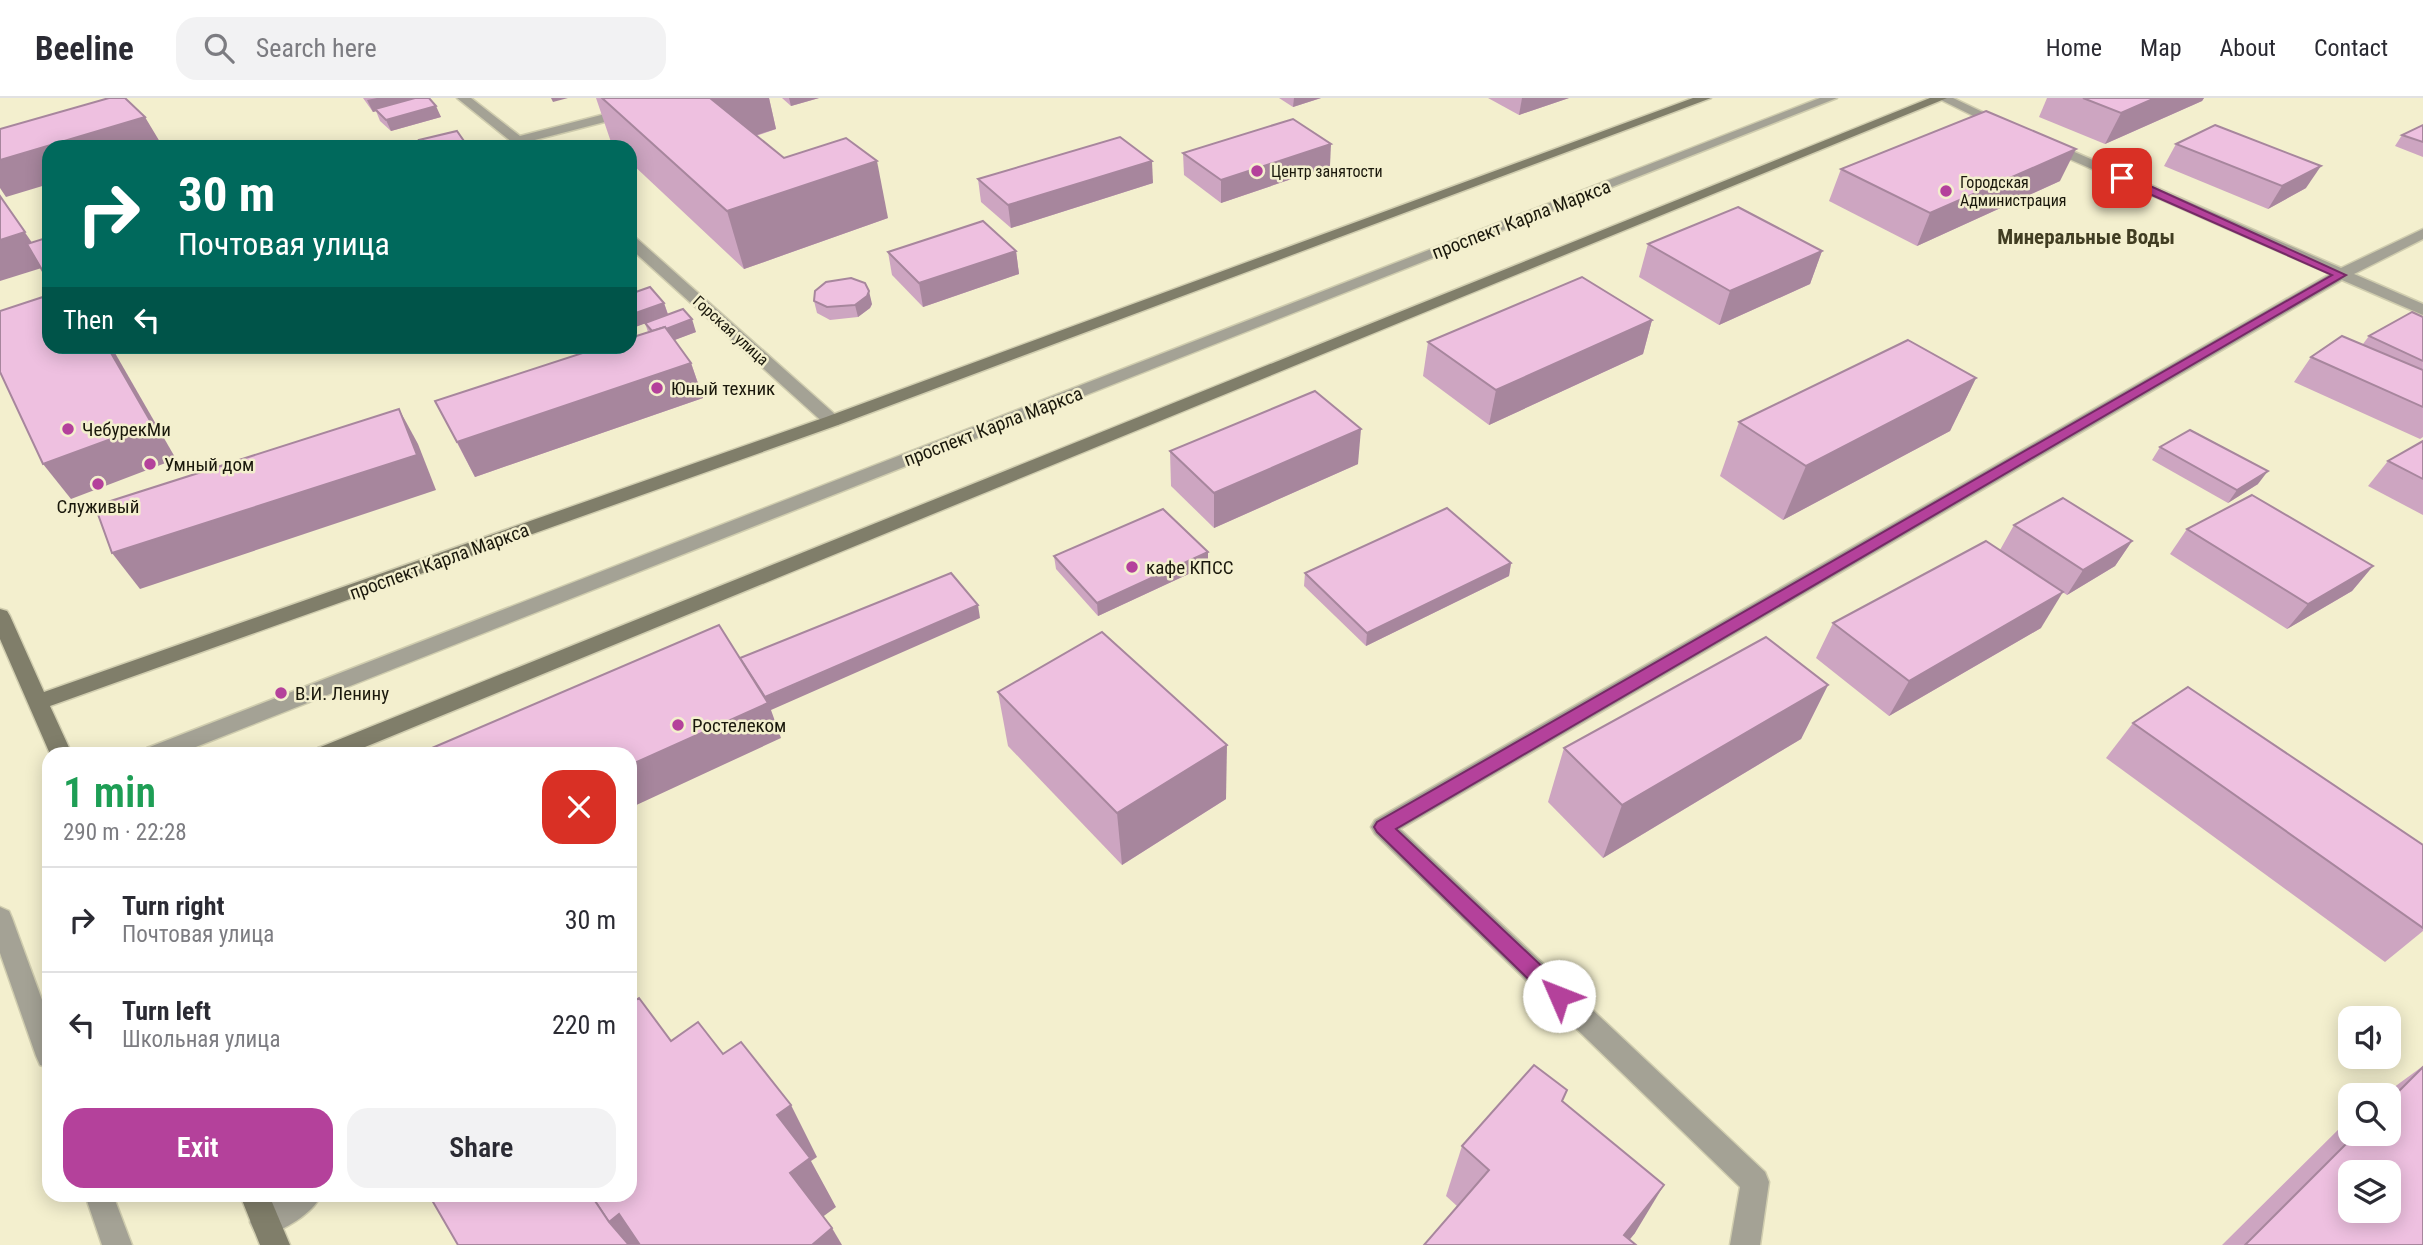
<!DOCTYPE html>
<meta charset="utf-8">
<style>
:root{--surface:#fff;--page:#f2f2f3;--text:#2b2b33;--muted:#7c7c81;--line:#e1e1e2;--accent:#b4419b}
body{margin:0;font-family:"Roboto Condensed",sans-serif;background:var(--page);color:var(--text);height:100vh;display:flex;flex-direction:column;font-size:26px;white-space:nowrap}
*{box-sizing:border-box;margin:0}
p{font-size:23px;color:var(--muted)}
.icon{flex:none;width:38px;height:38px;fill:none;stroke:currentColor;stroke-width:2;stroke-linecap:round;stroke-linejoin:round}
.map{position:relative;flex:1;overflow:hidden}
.sheet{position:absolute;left:42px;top:649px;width:595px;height:455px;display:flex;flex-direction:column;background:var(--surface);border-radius:21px;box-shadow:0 4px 18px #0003}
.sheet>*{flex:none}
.banner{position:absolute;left:42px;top:42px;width:595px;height:214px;border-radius:21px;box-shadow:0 4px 18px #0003;background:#00695c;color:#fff;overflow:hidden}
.buttons{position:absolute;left:2338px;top:908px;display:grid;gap:14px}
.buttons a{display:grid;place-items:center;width:63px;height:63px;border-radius:14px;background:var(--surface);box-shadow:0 4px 18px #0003;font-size:35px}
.pin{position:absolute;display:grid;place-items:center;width:60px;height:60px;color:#fff;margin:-30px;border-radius:14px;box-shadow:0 4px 10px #0006}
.me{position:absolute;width:77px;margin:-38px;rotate:314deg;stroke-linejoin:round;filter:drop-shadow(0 0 5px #0008)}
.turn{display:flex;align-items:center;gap:24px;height:147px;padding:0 21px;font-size:32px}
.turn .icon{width:91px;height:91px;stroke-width:2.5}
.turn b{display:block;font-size:49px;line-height:60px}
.then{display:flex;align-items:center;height:66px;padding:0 21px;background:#0003;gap:14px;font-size:26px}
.round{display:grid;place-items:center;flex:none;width:74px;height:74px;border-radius:21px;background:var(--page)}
.summary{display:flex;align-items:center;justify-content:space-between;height:119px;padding:0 21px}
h1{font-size:42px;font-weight:600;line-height:52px;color:#1e9e55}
.button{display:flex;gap:14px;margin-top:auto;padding:14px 21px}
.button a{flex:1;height:80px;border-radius:21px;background:var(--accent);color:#fff;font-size:28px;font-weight:600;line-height:80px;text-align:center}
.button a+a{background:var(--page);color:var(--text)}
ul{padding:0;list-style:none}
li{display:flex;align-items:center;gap:21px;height:105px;padding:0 21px;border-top:2px solid var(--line)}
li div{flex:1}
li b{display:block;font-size:26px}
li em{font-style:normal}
header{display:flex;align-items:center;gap:42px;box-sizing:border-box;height:98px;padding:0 35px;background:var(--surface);border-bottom:2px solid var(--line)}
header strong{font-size:33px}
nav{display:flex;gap:38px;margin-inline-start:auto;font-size:24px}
.search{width:490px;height:63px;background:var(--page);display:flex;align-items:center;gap:18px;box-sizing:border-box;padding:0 24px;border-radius:21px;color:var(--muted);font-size:26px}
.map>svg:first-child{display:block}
</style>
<header>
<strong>Beeline</strong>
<div class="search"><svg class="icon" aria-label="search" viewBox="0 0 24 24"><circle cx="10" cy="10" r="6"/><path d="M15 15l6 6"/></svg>Search here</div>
<nav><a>Home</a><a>Map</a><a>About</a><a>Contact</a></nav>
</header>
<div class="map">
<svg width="2423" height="1147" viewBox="0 0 2423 1147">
<rect width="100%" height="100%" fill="#f3efce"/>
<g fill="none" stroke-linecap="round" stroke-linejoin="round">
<defs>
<path id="lane" d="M281,1097H321C313,1116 284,1131 265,1139L255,1134L250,1124L255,1114Z"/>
<g id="street">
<polygon points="457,0 471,0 520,38 667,0 688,0 686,3 527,44 533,49 518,49"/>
<polygon points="1820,0 1837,0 178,656 144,656 147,650"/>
<polygon points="1937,0 1953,0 2012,28 2010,31 2000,31"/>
<polygon points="2047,42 2341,170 2423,131 2423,141 2354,176 2423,206 2423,217 2342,182 1400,731 1765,1074 1769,1084 1760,1147 1730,1147 1740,1089 1375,736 1371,729 1375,722 2330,176 2042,49 2040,46"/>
<polygon points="630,138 635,139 838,319 841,323 838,327 826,327 630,150"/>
<polygon points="0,809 9,813 12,820 49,921 49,970 40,967 36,958 0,855"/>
<polygon points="85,1097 113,1097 132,1147 102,1147"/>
</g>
<g id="secondary">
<polygon points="1693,0 1711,0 838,327 50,608 72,656 50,656 0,541 0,511 7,513 10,518 44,594 826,319"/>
<polygon points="1930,0 1947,0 348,656 315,656 318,650"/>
<polygon points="240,1097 269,1097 290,1147 260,1147"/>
</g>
</defs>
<use href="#lane" stroke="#d0cdaf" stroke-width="3"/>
<use href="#street" stroke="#d0cdaf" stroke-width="3"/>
<use href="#secondary" stroke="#d0cdaf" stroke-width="3"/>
<use href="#lane" fill="#a4a295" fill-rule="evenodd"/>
<use href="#street" fill="#a4a295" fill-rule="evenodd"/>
<use href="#secondary" fill="#807e6a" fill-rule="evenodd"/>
</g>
<g fill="#cda5c1">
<polygon points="363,0 429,0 441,19 391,33 380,23 376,13 373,14"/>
<polygon points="596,0 769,0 776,31 756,38 784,60 888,120 744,171 630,64 630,49 614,49 612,47"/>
<polygon points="782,0 819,0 791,8"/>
<polygon points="1279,0 1321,0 1293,9"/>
<polygon points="1488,0 1569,0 1519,17"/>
<polygon points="2047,0 2204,0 2202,3 2105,46 2039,19"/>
<polygon points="2423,27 2423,59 2395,48 2402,37"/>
<polygon points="2176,46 2306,90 2268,111 2164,68"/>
<polygon points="1183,55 1330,68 1221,105 1184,77"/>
<polygon points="1841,71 2060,83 1917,148 1829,103"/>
<polygon points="978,81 1153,85 1011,130 981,104"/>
<polygon points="1648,146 1822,153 1810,186 1719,227 1639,179"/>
<polygon points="1016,153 1019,176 923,209 892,177 888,154"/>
<polygon points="630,196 664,205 668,216 696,234 674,242 691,265 703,300 475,379 435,303 648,234 645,225 630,231"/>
<polygon points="814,203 872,206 870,210 858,219 830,222 817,215"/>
<polygon points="2423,219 2423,339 2420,341 2294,284 2311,259 2363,246 2369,238"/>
<polygon points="1652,222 1643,256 1489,327 1423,278 1428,244"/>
<polygon points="1976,280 1950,333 1783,422 1720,378 1739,324"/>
<polygon points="2423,343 2423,417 2368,388 2388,363"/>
<polygon points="2160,349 2258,386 2228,405 2152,362"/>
<polygon points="1170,353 1358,366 1214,430 1171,388"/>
<polygon points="2014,427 2132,443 2115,468 2067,497 2026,470 2041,530 1889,618 1816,560 1833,525 2000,452"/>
<polygon points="2187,431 2373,468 2352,493 2287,531 2170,456"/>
<polygon points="1208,454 1208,467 1098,518 1056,471 1054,458"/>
<polygon points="1511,465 1509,478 1366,548 1304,488 1305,475"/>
<polygon points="1828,587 1801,641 1603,760 1548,704 1564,650"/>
<polygon points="998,594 1226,701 1122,767 1008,648"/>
<polygon points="2133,625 2423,747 2423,833 2385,864 2106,660"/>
<polygon points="2423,968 2423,1147 2222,1147 2350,1020 2350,1036 2389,1036 2389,998 2382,998"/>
<polygon points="1562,1003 1635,1135 1630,1141 1457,1108 1446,1098 1462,1048"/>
</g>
<g fill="#a7869d">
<polygon points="377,0 425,0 425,1 373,14 367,2"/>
<polygon points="551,0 568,0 553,4"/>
<polygon points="704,0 769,0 776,31 718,49"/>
<polygon points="789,0 819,0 791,8"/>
<polygon points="1294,0 1321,0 1293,9"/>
<polygon points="1522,0 1569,0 1519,17"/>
<polygon points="2155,0 2204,0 2202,3 2105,46 2121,15"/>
<polygon points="436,8 441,19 391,33 386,22"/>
<polygon points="145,19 163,49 49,49 49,86 6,99 0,90 0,62"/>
<polygon points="1331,46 1330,68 1221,105 1221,82"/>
<polygon points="2076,51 2060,83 1917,148 1930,115"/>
<polygon points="877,63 888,120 744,171 727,113"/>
<polygon points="1152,63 1153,85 1011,130 1008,107"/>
<polygon points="2321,68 2306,90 2268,111 2282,88"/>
<polygon points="0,98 48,168 0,183"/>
<polygon points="1016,153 1019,176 923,209 919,185"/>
<polygon points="1822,153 1810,186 1719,227 1730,193"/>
<polygon points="869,193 872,206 870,210 858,219 855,207"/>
<polygon points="664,205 668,217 630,231 630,217"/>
<polygon points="692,221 696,234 659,248 654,235"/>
<polygon points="1652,222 1643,256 1489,327 1496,292"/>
<polygon points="107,248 111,248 176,361 71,401 43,366"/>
<polygon points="691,265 703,300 475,379 457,344"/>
<polygon points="1976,280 1950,333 1783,422 1806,368"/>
<polygon points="399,311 418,346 436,392 140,491 112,455"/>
<polygon points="1361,331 1358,366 1214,430 1214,395"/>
<polygon points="2268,373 2258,386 2228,405 2237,392"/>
<polygon points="2132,443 2115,468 2067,497 2083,472"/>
<polygon points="1208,454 1208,467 1098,518 1097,505"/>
<polygon points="1511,465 1509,478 1366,548 1367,535"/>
<polygon points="2373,468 2352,493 2287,531 2308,506"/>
<polygon points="2063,494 2041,530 1889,618 1909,583"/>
<polygon points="978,507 980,520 771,612 781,640 630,710 630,667 759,602"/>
<polygon points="1828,587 1801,641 1603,760 1622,707"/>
<polygon points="1227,647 1226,701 1122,767 1117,715"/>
<polygon points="791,1007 817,1059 811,1063 836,1109 817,1123 790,1075 777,1017"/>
<polygon points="1664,1087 1635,1135 1625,1147 1624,1137"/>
<polygon points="611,1097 645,1147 629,1147 609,1124"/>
<polygon points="832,1130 842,1147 812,1147"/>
</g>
<g fill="#eec0e0" stroke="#a7869d" stroke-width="2" fill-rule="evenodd">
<polygon points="109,0 125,0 145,19 0,62 0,31"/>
<polygon points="415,0 429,0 436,8 386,22 375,11"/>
<polygon points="602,0 710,0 784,60 846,40 877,63 727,113"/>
<polygon points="2083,0 2155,0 2121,15"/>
<polygon points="1986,13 2076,51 1930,115 1841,71"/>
<polygon points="1293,21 1331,46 1221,82 1183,55"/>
<polygon points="2215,27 2321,68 2282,88 2176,46"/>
<polygon points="2423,27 2423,44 2402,37"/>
<polygon points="457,33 466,46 454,49 423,49 419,42"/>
<polygon points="1120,39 1152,63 1008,107 978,81"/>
<polygon points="477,43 483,49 454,49"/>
<polygon points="0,98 25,134 0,142"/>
<polygon points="1738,109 1822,153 1730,193 1648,146"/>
<polygon points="983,123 1016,153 919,185 888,154"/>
<polygon points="49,139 49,176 45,177 27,146"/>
<polygon points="1582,179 1652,222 1496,292 1428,244"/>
<polygon points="851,180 865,185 869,193 867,198 855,207 827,209 814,203 815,193 826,184"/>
<polygon points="650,189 664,205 630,217 630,196"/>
<polygon points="49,197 49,248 107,248 152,326 43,366 0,274 0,213"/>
<polygon points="683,211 692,221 666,231 665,229 652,233 645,225"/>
<polygon points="2412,214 2423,219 2423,263 2369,238"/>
<polygon points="665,229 691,265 457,344 435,303 604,248 630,248 630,240"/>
<polygon points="2342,238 2423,272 2423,309 2311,259"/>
<polygon points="1908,242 1976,280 1806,368 1739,324"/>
<polygon points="1315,293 1361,331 1214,395 1170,353"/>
<polygon points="399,311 417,357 112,455 95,408"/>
<polygon points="2190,332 2268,373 2237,392 2160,349"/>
<polygon points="2423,343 2423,381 2388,363"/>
<polygon points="2252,397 2373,468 2308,506 2187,431"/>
<polygon points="2063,400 2132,443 2083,472 2014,427"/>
<polygon points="1447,410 1511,465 1367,535 1305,475"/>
<polygon points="1163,411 1208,454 1097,505 1054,458"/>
<polygon points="1986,443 2063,494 1909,583 1833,525"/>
<polygon points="951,475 978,507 765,599 740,560"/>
<polygon points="719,527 768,605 630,667 630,656 418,656"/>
<polygon points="1102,534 1227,647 1117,715 998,594"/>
<polygon points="1766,539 1828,587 1622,707 1564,650"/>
<polygon points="2188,589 2423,747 2423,830 2133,625"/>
<polygon points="639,900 671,943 698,924 723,956 741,944 791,1007 777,1017 810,1060 790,1075 832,1130 812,1147 640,1147 619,1116 609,1124 591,1097 630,1097 630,906"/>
<polygon points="1534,967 1567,992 1562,1003 1664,1087 1624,1137 1636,1147 1424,1147 1489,1072 1462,1048"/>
<path d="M2423,969V1147H2245L2356,1036H2389V1003ZM2350,1074H2389V1113H2350Z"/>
<polygon points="429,1097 591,1097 609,1124 629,1147 458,1147"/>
</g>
<polygon fill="#b4419b" stroke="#752a65" stroke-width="2" points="2118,77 2126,77 2346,177 1396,731 1566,891 1569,898 1566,904 1559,906 1552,904 1377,734 1374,729 1377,724 2332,177 2118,82"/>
<g fill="#b4419b" stroke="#f3efce" stroke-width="2.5">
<circle cx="1257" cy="73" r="7"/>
<circle cx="1946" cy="93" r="7"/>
<circle cx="657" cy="290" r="7"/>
<circle cx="68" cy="331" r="7"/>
<circle cx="150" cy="366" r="7"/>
<circle cx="98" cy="386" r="7"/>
<circle cx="1132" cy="469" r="7"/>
<circle cx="281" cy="595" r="7"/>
<circle cx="678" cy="627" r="7"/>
</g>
<g text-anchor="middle" stroke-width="5" stroke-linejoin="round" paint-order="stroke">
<g font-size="16" fill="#1a180c" stroke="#f3efce" text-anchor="start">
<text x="1271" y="79">Центр занятости</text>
<text x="1960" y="90">Городская<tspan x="1960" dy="18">Администрация</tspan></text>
</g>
<g font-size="16" fill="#1a180c" stroke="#f3efce">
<text transform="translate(731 232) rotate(42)" y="6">Горская улица</text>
</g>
<g font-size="19" fill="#1a180c" stroke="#f3efce">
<text transform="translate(1521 121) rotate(-21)" y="7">проспект Карла Маркса</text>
<text transform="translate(993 328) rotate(-21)" y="7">проспект Карла Маркса</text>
<text transform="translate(439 463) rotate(-20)" y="7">проспект Карла Маркса</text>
</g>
<g font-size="19" fill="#1a180c" stroke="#f3efce" text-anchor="start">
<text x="671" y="297">Юный техник</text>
<text x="82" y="338">ЧебурекМи</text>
<text x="164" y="373">Умный дом</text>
<text x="98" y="415" text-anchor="middle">Служивый</text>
<text x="1146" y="476">кафе КПСС</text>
<text x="295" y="602">В.И. Ленину</text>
<text x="692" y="634">Ростелеком</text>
</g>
<g font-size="21" font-weight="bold" fill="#413d22" stroke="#f3efce">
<text x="2086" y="146">Минеральные Воды</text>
</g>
</g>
</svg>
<div class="buttons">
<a><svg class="icon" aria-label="sound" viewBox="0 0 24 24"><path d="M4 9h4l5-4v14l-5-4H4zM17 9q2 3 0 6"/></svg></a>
<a><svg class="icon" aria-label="search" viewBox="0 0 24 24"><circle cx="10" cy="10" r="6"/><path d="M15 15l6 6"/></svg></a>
<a><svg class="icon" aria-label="layers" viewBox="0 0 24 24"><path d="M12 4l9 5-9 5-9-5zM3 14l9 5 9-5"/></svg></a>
</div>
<div class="pin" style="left:2122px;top:80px;background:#d93025"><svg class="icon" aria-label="arrive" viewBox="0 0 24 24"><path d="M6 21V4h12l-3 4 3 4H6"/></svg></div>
<svg class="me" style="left:1559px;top:898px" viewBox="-20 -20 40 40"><circle r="19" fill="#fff"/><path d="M0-13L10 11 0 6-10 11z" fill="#b4419b"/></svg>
<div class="banner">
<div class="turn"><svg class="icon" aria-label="right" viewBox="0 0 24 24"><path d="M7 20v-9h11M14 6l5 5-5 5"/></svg><div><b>30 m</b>Почтовая улица</div></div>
<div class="then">Then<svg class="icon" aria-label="left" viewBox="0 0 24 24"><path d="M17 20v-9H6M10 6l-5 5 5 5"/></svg></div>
</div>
<section class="sheet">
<div class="summary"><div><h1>1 min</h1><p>290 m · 22:28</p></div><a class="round" style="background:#d93025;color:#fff"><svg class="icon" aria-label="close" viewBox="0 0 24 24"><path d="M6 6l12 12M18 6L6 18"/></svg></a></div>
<ul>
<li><svg class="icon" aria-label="right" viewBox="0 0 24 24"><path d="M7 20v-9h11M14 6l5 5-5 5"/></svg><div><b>Turn right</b><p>Почтовая улица</p></div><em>30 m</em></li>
<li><svg class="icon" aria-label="left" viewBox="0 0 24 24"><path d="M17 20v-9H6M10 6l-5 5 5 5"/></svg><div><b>Turn left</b><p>Школьная улица</p></div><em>220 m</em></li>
</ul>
<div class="button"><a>Exit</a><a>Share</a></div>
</section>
</div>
